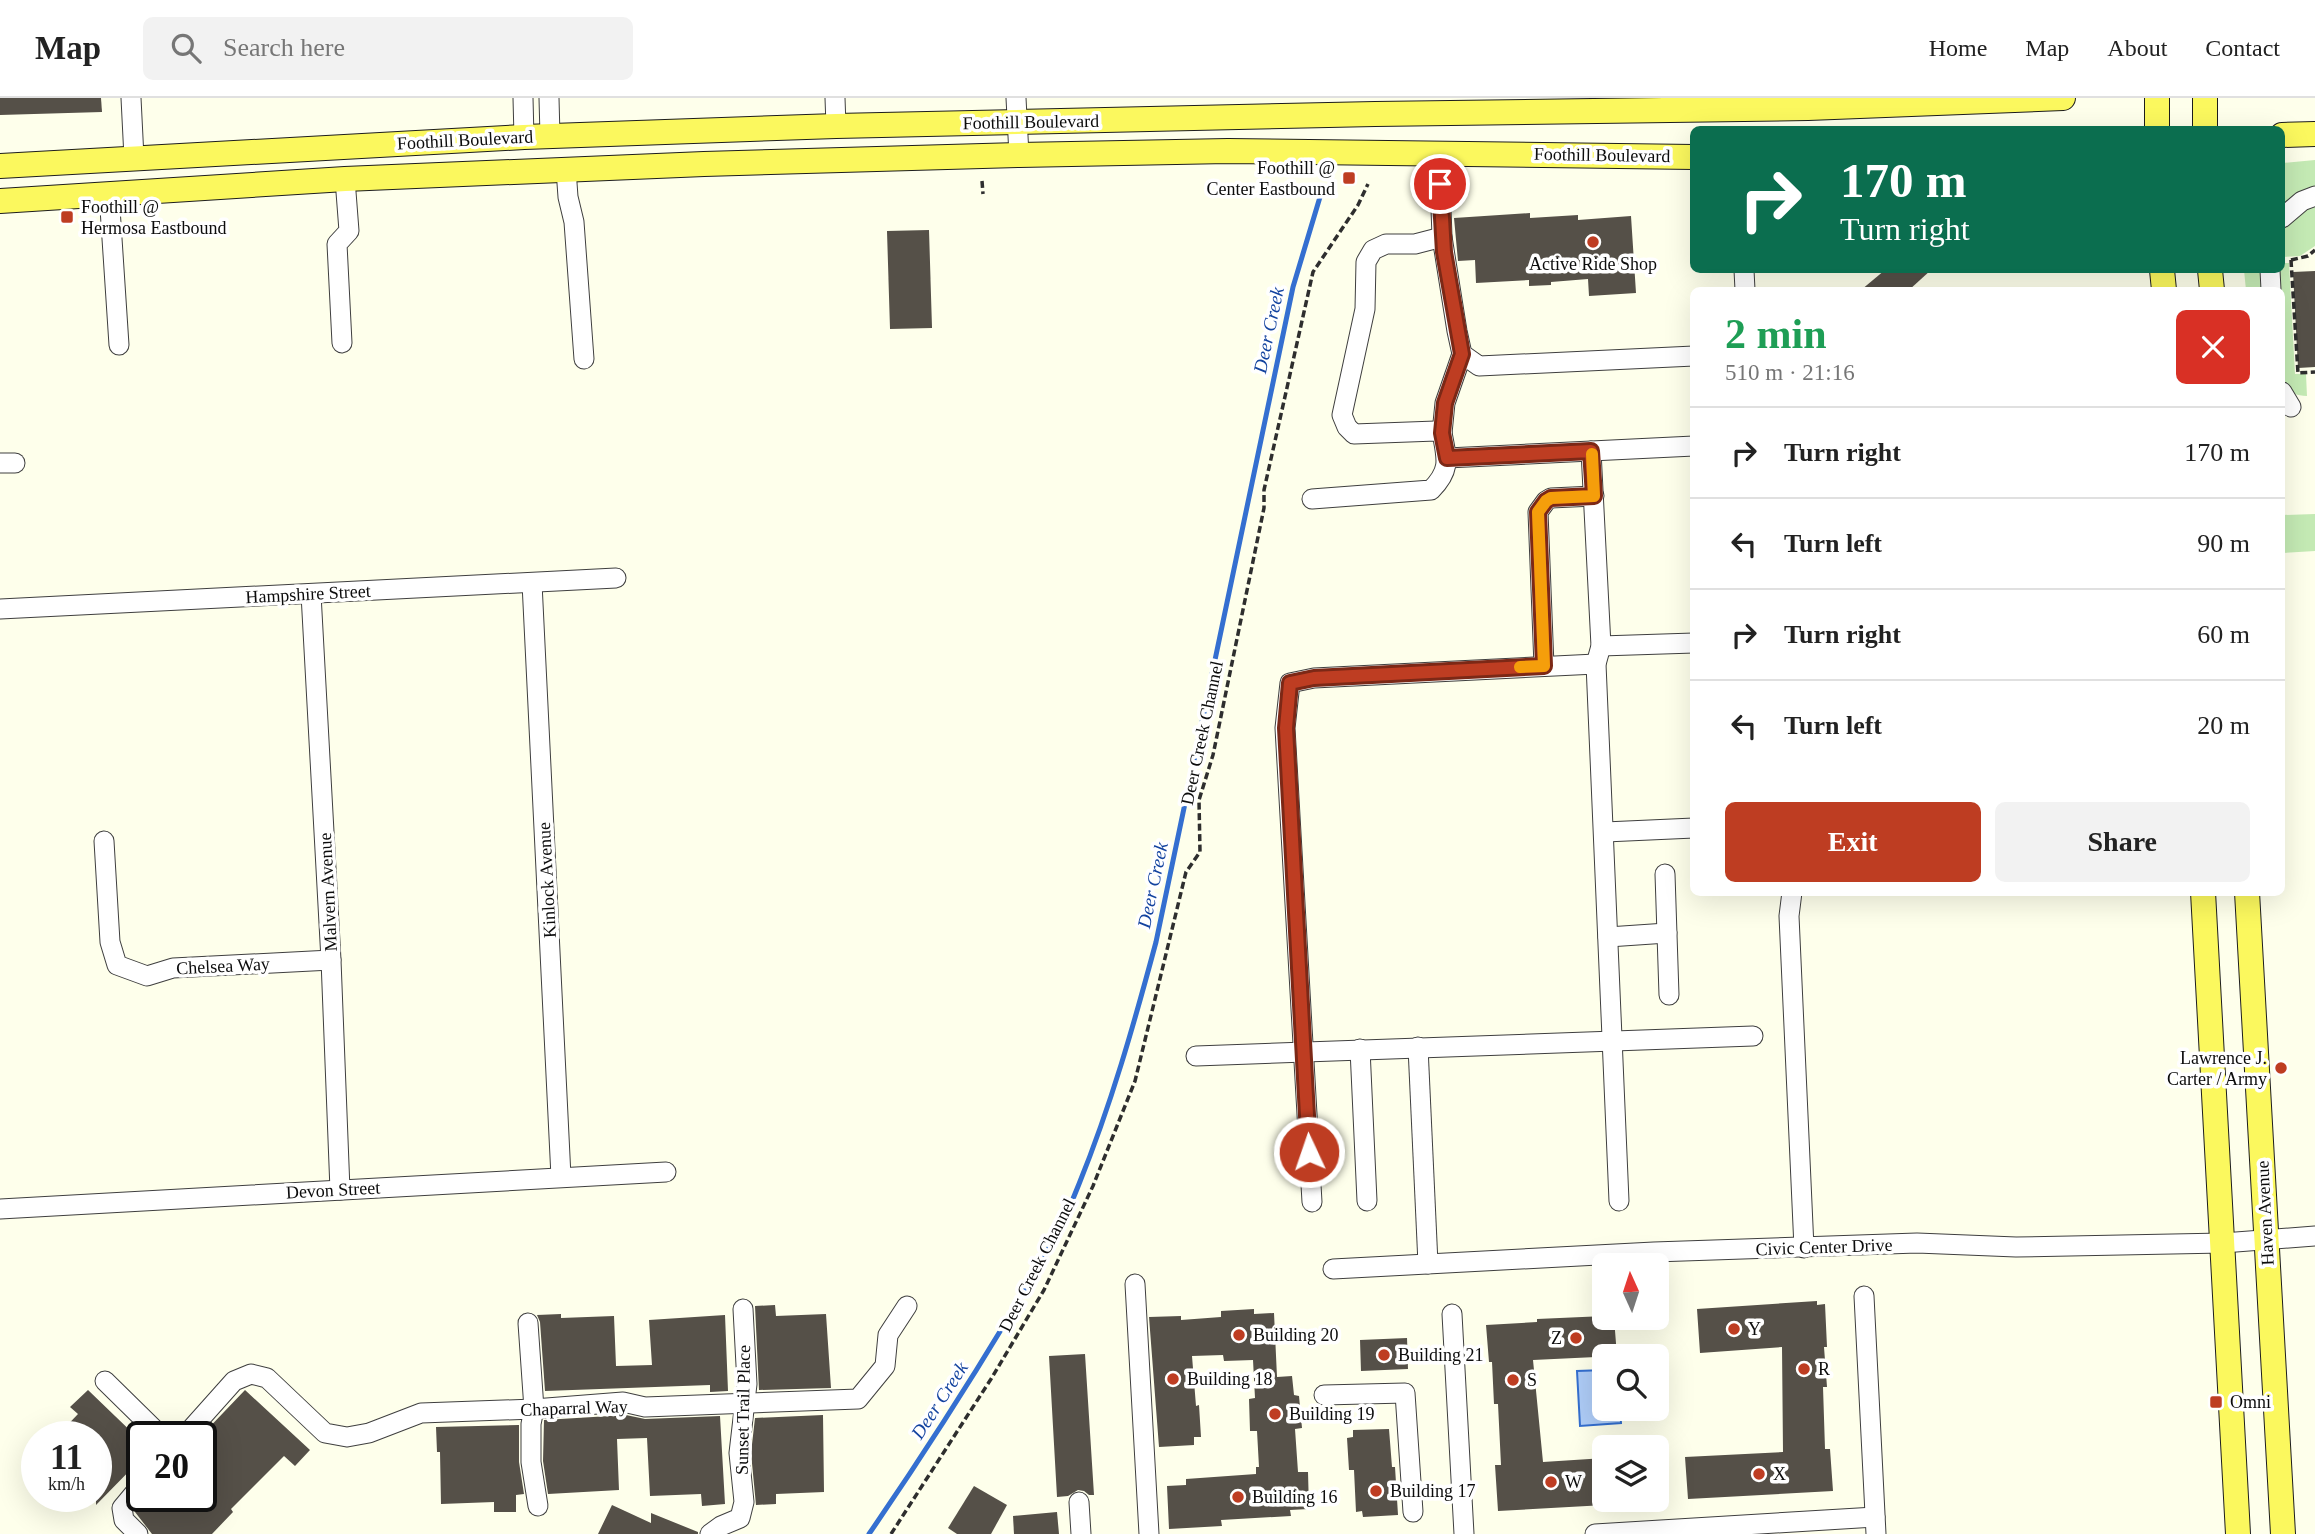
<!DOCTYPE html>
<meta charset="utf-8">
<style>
:root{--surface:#fff;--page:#f2f2f2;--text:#222;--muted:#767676;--line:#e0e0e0;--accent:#be3d22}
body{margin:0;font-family:"Times New Roman",serif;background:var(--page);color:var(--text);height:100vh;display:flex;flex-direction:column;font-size:26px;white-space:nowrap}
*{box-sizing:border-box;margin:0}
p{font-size:23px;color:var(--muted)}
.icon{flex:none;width:38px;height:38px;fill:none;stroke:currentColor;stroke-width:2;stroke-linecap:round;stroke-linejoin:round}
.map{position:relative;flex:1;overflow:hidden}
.panel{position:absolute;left:1690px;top:189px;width:595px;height:609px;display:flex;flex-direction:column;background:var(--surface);border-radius:10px;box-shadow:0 7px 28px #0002}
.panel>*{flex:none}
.guide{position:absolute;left:1690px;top:28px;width:595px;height:147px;border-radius:10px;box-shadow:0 7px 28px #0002;background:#0b6e4f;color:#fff;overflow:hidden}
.needle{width:46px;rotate:357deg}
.controls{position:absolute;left:1592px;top:1155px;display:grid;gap:14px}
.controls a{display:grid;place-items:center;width:77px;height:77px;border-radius:10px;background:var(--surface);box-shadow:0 7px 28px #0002;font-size:35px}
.speed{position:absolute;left:21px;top:1323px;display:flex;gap:14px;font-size:35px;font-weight:700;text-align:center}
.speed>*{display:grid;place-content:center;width:91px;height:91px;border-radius:50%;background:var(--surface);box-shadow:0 7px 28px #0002;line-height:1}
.speed small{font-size:18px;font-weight:400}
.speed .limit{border:4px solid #111;border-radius:10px;background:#fff;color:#111}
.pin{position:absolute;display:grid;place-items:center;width:60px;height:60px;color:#fff;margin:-30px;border:4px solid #fff;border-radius:50%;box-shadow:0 2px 7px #0007}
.me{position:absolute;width:77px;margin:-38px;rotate:357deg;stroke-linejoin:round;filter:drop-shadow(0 0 5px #0008)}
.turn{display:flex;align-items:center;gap:24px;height:147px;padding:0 35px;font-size:32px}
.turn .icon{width:91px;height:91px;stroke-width:2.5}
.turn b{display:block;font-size:49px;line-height:60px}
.round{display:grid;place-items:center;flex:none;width:74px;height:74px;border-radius:10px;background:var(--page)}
.head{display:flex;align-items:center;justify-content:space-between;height:119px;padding:0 35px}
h1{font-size:42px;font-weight:700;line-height:52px;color:#1e9e55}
.cta{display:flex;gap:14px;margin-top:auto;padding:14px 35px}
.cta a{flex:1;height:80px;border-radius:10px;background:var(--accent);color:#fff;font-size:28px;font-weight:700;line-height:80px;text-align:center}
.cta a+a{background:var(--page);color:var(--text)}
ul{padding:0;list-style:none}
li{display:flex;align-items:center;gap:21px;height:91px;padding:0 35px;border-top:2px solid var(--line)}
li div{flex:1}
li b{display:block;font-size:26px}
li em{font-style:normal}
header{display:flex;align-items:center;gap:42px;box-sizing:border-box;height:98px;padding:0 35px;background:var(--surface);border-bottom:2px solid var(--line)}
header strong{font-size:33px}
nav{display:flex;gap:38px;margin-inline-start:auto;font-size:24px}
.search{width:490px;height:63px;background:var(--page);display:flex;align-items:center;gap:18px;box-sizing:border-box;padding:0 24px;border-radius:10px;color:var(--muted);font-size:26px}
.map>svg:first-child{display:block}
</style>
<header>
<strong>Map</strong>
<div class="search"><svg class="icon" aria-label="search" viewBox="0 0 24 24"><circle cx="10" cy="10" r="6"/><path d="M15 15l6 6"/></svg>Search here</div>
<nav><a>Home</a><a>Map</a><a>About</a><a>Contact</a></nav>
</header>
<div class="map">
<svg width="2315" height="1436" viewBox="0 0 2315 1436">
<rect width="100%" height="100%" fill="#feffeb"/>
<g fill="#c4eab4">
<polygon points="2315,62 2315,87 2312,92 2282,112 2282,65"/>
<polygon points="2315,104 2315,148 2300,158 2282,159 2283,128"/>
<path d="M2282,165H2289L2295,276H2306L2307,298C2294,298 2290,294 2282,285V192H2277L2276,172H2282Z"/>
<polygon points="2244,172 2260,173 2261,192 2246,192"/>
<polygon points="2315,416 2315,453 2282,455 2282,417"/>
</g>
<polygon fill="#aeccf7" stroke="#346fd0" stroke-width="2" points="1605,1272 1605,1311 1620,1311 1621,1325 1580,1328 1577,1273"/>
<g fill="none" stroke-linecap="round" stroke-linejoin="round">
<path stroke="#346fd0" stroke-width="5" d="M869,1436C917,1366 963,1295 1007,1222C1033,1179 1061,1133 1079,1086C1111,1007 1134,926 1156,844L1293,189L1323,89"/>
</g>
<g fill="#555048">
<polygon points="0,0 101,0 102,14 0,17"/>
<polygon points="1530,115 1530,120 1578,117 1578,122 1631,118 1636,195 1589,198 1588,181 1551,184 1551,187 1529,188 1529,182 1476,185 1475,162 1458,163 1454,120"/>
<polygon points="929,132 932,230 890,231 887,133"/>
<polygon points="1885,172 1931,172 1909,192 1861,192"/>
<polygon points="2315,173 2315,269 2298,270 2293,174"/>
<polygon points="1817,1203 1817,1207 1825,1206 1827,1249 1824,1249 1827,1289 1823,1289 1825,1351 1830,1351 1833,1393 1688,1401 1685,1359 1783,1354 1782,1249 1700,1255 1697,1211"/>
<polygon points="775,1207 776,1218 826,1216 831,1290 759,1292 755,1208"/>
<polygon points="1254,1211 1254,1216 1274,1215 1277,1279 1292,1278 1294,1297 1299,1298 1302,1330 1295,1331 1298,1374 1308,1374 1309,1411 1290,1412 1291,1418 1221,1422 1222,1428 1169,1431 1167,1388 1186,1387 1186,1381 1256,1376 1256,1369 1259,1369 1257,1333 1250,1333 1249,1301 1255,1300 1253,1262 1224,1263 1223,1257 1192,1258 1196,1308 1199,1307 1201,1339 1194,1339 1194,1347 1159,1349 1149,1219 1181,1218 1181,1222 1221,1219 1221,1213"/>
<polygon points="561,1216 561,1220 614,1218 616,1268 652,1267 649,1222 725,1217 728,1293 710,1294 710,1287 545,1293 540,1224 537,1217"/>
<polygon points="1605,1218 1605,1220 1614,1220 1617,1258 1533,1262 1543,1364 1605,1360 1605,1407 1498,1413 1495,1367 1501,1367 1498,1306 1494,1306 1492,1264 1489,1264 1486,1227 1537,1224 1537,1221"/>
<polygon points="1407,1240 1408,1271 1361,1273 1360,1242"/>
<polygon points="1085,1256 1094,1397 1089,1397 1084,1393 1078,1392 1068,1398 1057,1399 1049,1258"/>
<polygon points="88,1292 142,1344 142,1360 96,1407 96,1339 56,1339 78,1316 70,1309"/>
<polygon points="245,1292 310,1352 295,1368 284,1358 231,1411 233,1414 212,1436 152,1436 135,1414 148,1398 201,1398 201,1338"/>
<polygon points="626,1317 645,1321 720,1318 725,1406 702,1408 701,1396 650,1398 647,1340 617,1341 619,1392 548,1396 543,1363 544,1322"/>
<polygon points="823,1317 824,1394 776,1396 776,1406 756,1407 751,1355 755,1320"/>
<polygon points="519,1327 519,1364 524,1396 516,1397 516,1414 494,1414 494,1404 441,1406 440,1354 437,1354 436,1329"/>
<polygon points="1389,1331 1392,1369 1395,1369 1398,1417 1363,1419 1362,1413 1356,1414 1354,1372 1349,1372 1347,1340 1353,1339 1353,1332"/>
<polygon points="974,1388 1007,1407 991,1436 957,1436 948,1430"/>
<polygon points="612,1407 651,1425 651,1415 698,1434 698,1436 598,1436"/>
<polygon points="1057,1414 1059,1436 1014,1436 1013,1418"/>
</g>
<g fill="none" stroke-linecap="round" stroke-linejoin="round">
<defs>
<g id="minor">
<polyline points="131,0 134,60"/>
<polyline points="523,0 524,39"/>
<polyline points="549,0 550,38"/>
<polyline points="835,0 836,28"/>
<polyline points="1016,0 1019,57"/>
<polyline points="1439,54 1442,139 1457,233 1462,256 1479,268 1694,258"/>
<polyline points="566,71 568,99 574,124 584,261"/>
<polyline points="109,95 119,247"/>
<polyline points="2282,120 2302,103 2315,98"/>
<polyline points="1744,172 1745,192"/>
<polyline points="2270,172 2271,192"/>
<polyline points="342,245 337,146 349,133 345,81"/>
<polyline points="2282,294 2291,309"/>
<polyline points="1442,335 1445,305 1462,256"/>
<polyline points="1591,353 1601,548 1596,566 1619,1103"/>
<polyline points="1447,360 1694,348"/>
<polyline points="0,365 15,365"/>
<path d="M1312,401L1431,392C1451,372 1447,361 1442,335L1436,333L1354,336L1347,329L1342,317L1365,211L1366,164L1373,152L1386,146H1415L1442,139"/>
<polyline points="532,485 561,1079"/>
<polyline points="311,496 331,862 340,1092"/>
<polyline points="0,511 616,480"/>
<polyline points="1601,548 1694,545"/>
<polyline points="1544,568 1538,414 1546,403 1551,400 1594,398"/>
<polyline points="1605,734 1694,730"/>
<polyline points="104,743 110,844 117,867 147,878 173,870 331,862"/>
<polyline points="1665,776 1669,897"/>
<polyline points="1792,794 1789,818 1804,1150"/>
<polyline points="1608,839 1667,835"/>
<polyline points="1418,949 1428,1166"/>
<polyline points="1360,951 1367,1103"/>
<polyline points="1196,958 1753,938"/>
<polyline points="1312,1104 1285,630 1290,585 1314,580 1596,566"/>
<polyline points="0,1111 666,1074"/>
<polyline points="1333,1171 1654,1154 1917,1145 2016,1149 2223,1145 2315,1138"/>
<polyline points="1135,1186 1149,1436"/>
<polyline points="1864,1198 1876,1436"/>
<polyline points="1452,1216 1464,1436"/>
<polyline points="528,1225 534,1311 531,1326 531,1364 538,1408"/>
<polyline points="105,1283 162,1339"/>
<polyline points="1324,1297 1405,1295 1413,1414"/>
<polyline points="184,1339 234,1283 251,1276 267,1280 325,1335 347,1339 369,1335 421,1315 534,1311 623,1304 645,1309 858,1301 885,1268 888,1237 907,1208"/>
<polyline points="1079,1404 1081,1436"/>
<polyline points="138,1436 124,1422 122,1410 142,1386"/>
<polyline points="710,1436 721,1428 740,1420 744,1404 739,1355 747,1286 743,1211"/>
<polyline points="1595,1436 1875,1419"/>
</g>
<g id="major">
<polyline points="2157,32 2157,0"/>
<polyline points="2205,32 2205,0"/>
<polyline points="2282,37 2315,36"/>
<polyline points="0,68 524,39 836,28 1375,16 1808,10 2063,0"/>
<polyline points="0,103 345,81 704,66 1019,57 1228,53 1694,59"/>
<polyline points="2162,172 2164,192"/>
<polyline points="2210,172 2212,192"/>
<polyline points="2203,794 2238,1436"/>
<polyline points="2247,794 2283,1436"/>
</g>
</defs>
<use href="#minor" stroke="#3f3f3f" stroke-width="21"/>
<use href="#major" stroke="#1d1d1d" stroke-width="26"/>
<g stroke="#2e2e2e" stroke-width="3.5" stroke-dasharray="7 3.5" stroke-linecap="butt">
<polyline points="982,83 983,96"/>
<polyline points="2291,162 2298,275 2315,274"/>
<polyline points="2291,162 2308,158 2315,152"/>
<polyline points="891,1436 991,1281 1044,1192 1093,1088 1135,983 1186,774 1200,754 1199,702 1213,657 1264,410 1264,392 1313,174 1358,107 1368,86"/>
</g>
<use href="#minor" stroke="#fff" stroke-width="19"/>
<use href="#major" stroke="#fbf85e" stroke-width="24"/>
</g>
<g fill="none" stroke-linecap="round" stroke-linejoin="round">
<defs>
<polyline id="route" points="1309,1054 1286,630 1290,585 1314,580 1544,568 1538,414 1546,403 1551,400 1594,398 1591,353 1447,360 1442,335 1445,305 1462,256 1444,154 1440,86"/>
</defs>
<use href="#route" stroke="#7c2816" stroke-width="18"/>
<use href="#route" stroke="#be3d22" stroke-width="12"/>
<polyline stroke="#f59e0b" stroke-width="12" points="1520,569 1544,568 1538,414 1546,403 1551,400 1594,398 1592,356"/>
</g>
<g fill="#be3d22" stroke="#fff" stroke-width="2.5">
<rect x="1342" y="73" width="14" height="14" rx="3.5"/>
<rect x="60" y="112" width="14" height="14" rx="3.5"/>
<circle cx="1593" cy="144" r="7"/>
<circle cx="2281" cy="970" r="7"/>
<circle cx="1734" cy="1231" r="7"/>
<circle cx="1239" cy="1237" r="7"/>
<circle cx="1576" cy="1240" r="7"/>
<circle cx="1384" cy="1257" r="7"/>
<circle cx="1804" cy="1271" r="7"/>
<circle cx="1173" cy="1281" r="7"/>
<circle cx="1513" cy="1282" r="7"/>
<rect x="2209" y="1297" width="14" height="14" rx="3.5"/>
<circle cx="1275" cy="1316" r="7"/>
<circle cx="1759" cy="1376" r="7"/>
<circle cx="1551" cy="1384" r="7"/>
<circle cx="1376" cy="1393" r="7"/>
<circle cx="1238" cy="1399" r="7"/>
</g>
<g text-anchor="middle" stroke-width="7" stroke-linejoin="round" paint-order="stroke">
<g font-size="18" fill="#0c0c0c" stroke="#fff">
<text transform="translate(1031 24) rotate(-1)" y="6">Foothill Boulevard</text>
<text transform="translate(465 42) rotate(-3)" y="6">Foothill Boulevard</text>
<text transform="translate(1602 57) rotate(1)" y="6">Foothill Boulevard</text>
<text transform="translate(308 496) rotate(-3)" y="6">Hampshire Street</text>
<text transform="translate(1202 635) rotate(-78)" y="6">Deer Creek Channel</text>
<text transform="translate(547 782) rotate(-93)" y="6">Kinlock Avenue</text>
<text transform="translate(328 794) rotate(-93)" y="6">Malvern Avenue</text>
<text transform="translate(223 868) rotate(-3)" y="6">Chelsea Way</text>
<text transform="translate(333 1092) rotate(-3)" y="6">Devon Street</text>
<text transform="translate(2265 1115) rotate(-93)" y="6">Haven Avenue</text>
<text transform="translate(1824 1149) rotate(-2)" y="6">Civic Center Drive</text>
<text transform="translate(1037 1167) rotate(-63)" y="6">Deer Creek Channel</text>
<text transform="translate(574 1310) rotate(-2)" y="6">Chaparral Way</text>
<text transform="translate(743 1312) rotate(-89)" y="6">Sunset Trail Place</text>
</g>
<g font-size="18" fill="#0c0c0c" stroke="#fff" text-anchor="start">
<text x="1335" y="76" text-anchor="end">Foothill @<tspan x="1335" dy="21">Center Eastbound</tspan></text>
<text x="81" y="115">Foothill @<tspan x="81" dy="21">Hermosa Eastbound</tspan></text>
<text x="1593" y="172" text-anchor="middle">Active Ride Shop</text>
<text x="2267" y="966" text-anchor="end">Lawrence J.<tspan x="2267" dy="21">Carter / Army</tspan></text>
<text x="1748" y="1237">Y</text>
<text x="1253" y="1243">Building 20</text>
<text x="1562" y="1246" text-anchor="end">Z</text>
<text x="1398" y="1263">Building 21</text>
<text x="1818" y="1277">R</text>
<text x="1187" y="1287">Building 18</text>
<text x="1527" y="1288">S</text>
<text x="2230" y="1310">Omni</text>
<text x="1289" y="1322">Building 19</text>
<text x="1773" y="1382">X</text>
<text x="1565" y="1390">W</text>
<text x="1390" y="1399">Building 17</text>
<text x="1252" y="1405">Building 16</text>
</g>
<g font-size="19" font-style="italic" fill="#13439f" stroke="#fff">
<text transform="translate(1268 232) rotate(-78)" y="7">Deer Creek</text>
<text transform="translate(1152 787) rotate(-78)" y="7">Deer Creek</text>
<text transform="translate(939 1302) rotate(-57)" y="7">Deer Creek</text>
</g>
</g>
</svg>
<div class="controls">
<a><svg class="needle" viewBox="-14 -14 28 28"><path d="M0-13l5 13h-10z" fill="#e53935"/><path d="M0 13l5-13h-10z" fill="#767676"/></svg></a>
<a><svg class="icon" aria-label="search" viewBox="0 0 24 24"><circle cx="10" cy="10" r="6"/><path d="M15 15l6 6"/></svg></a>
<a><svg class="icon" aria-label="layers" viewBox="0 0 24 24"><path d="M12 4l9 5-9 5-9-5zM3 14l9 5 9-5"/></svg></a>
</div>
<div class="speed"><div>11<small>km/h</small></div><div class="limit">20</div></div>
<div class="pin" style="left:1440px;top:86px;background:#d93025"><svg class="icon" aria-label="arrive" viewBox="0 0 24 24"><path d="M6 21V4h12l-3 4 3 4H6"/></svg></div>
<svg class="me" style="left:1309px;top:1054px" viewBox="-20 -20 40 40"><circle r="17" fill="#be3d22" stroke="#fff" stroke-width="3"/><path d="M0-11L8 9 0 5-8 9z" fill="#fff"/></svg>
<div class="guide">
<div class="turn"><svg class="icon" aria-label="right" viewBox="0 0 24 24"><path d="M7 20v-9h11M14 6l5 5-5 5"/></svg><div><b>170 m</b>Turn right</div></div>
</div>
<section class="panel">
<div class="head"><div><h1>2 min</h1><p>510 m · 21:16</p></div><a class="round" style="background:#d93025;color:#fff"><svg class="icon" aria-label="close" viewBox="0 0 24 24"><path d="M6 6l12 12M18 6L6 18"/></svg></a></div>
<ul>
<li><svg class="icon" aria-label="right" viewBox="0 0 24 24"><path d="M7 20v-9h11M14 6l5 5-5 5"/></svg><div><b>Turn right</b></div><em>170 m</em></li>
<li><svg class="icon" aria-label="left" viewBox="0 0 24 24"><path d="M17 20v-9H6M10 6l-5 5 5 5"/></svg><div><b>Turn left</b></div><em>90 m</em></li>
<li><svg class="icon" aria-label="right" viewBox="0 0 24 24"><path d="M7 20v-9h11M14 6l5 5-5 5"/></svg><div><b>Turn right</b></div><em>60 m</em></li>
<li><svg class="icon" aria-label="left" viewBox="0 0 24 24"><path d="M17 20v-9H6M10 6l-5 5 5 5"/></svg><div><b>Turn left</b></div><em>20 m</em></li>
</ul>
<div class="cta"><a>Exit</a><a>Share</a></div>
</section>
</div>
